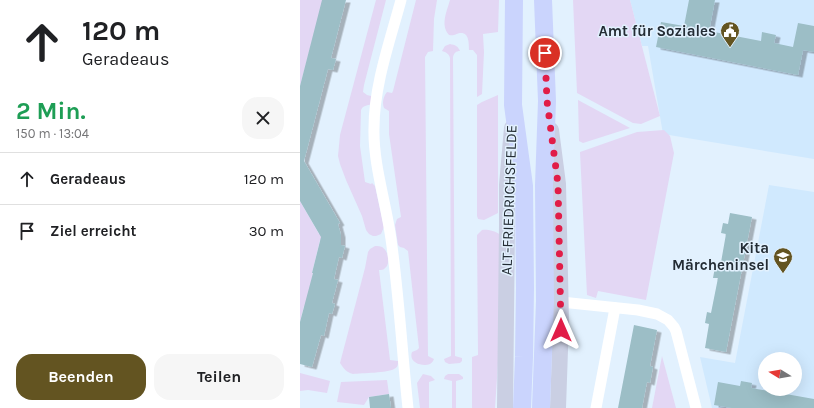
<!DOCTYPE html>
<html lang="de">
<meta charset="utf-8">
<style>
:root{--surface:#fff;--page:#f6f6f6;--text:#202124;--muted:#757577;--line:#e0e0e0;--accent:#635421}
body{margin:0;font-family:Karla,sans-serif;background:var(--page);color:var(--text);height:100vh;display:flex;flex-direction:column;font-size:15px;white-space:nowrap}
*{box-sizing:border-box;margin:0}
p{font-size:13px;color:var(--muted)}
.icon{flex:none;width:22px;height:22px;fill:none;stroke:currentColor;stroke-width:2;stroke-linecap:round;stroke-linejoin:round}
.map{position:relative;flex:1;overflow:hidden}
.details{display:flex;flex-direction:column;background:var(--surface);width:300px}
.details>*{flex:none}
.top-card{background:#fff;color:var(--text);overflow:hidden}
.needle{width:26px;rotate:281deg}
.buttons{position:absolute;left:458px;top:352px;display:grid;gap:8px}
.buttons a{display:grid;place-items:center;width:44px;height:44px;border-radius:50%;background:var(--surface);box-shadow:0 4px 16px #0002;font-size:20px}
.pin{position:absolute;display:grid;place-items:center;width:34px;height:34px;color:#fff;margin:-17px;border:2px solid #fff;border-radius:50%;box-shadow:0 1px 4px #0007}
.me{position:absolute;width:44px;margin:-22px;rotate:0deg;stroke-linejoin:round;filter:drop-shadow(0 0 3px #0008)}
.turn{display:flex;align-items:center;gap:14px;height:84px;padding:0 16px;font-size:18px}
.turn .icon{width:52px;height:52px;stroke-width:2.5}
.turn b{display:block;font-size:28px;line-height:34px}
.round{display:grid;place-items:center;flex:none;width:42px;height:42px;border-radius:16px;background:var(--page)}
.summary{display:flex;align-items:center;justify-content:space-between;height:68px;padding:0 16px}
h1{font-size:24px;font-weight:700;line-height:30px;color:#1e9e55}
.cta{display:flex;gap:8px;margin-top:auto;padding:8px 16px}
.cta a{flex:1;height:46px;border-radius:16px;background:var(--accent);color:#fff;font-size:16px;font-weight:700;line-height:46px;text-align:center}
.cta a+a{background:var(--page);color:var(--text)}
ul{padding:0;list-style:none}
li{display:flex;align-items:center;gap:12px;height:52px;padding:0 16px;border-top:1px solid var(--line)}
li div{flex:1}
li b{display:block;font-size:15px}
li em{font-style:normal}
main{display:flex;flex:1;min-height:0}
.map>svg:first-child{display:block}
</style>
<main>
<section class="details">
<div class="top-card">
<div class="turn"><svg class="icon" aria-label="ahead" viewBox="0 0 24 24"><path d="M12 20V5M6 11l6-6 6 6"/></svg><div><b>120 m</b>Geradeaus</div></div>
</div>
<div class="summary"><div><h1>2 Min.</h1><p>150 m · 13:04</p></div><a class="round"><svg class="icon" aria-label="close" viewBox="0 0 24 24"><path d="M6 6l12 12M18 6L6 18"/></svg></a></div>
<ul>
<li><svg class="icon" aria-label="ahead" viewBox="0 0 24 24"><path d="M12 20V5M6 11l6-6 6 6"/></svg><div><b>Geradeaus</b></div><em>120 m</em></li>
<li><svg class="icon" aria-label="arrive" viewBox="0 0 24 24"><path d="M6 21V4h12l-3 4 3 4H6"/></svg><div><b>Ziel erreicht</b></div><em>30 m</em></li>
</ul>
<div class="cta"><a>Beenden</a><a>Teilen</a></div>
</section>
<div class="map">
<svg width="514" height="408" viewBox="0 0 514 408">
<defs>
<filter id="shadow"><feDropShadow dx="4.5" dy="2.5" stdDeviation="0" flood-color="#0004"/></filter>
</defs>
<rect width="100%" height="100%" fill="#e2f1fe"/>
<g fill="#d0e9fe" fill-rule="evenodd">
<polygon points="330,0 514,0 514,159 363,134 348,46 342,46"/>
<path d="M469,185L514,192V408H412L400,357L435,363ZM465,359H495V389H465Z"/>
</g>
<g fill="#e3d7f4">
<polygon points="0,0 23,0 0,86"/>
<path d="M76,0H86L64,85L63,92L67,95L71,96L72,98L71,104C67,106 63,105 61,110L60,146L65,182L71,184L72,183L75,186L84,227L81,234L76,236H73L69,234L66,230L62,216L46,180L40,164L38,156L40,135Z"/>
<path d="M116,0H137L134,19L133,51L128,52L125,57L128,356L134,359C133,361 133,362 130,364C123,367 108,363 112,352L117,350L119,348L108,251L104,248L100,247L98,245L95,225L97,219L101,217L89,134V111L84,108C82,103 83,97 87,92L92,93L93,91Z"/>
<path d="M150,0H199L198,32L183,34L184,52L182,94L177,97V55L173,50H169C169,43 169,32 160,33C155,34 155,36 149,35C140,25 147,11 150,0Z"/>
<polygon points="273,0 330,0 360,116 341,124 333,123 277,93"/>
<path d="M150,44C155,45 158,46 160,51C156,51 154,53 153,57L155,356L162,358V361L160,363L149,364L145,362L144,359L151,356L150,58C149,54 146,52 142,51L145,46Z"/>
<polygon points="198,95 198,213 184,220 178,219 177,216 177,105 182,102"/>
<polygon points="278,100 330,128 283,143 279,141"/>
<polygon points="364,130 370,136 374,153 346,300 298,291 296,298 287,295 280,152 337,132"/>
<polygon points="0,201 19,234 21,234 22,240 20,240 12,273 13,273 6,307 4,306 0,322"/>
<path d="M182,230C187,229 195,231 199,234V348L195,408H172V357L178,355L177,235Z"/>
<path d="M75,246C78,246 80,246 82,247C88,250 91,264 85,268C84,270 81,270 79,270L90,360L98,361C98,365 98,367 94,369C88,373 62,373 53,374C46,372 44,369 40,363L65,268L68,252L70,249Z"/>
<polygon points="362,356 376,408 352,408"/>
<polygon points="0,373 30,381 27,393 8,390 0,391"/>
<polygon points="123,374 131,376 135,380 129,382 129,408 120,408 117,383"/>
<polygon points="148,374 159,374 163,377 163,379 156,381 156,408 152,408 152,381 144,379 145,376"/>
<polygon points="87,380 89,394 69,397 64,405 37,402 41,382"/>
</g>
<g fill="#9cbec6" filter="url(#shadow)">
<polygon points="22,0 46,0 31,58 36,59 33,70 28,69 4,161 40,223 38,224 41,235 41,245 45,246 42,258 39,257 34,279 38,280 32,303 35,304 32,314 29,313 24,336 21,335 12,367 0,364 0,322 13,273 12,273 21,237 0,201 0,86"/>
<polygon points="389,0 415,0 409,31 461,41 462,32 476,35 474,43 493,47 498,23 514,26 514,52 503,50 498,75 356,47 361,22 384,26"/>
<polygon points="430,213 452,217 426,352 405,348 409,324 405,323 407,312 411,313 418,278 413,278 415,267 420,268 426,234 421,233 423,223 428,224"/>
<polygon points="334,325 357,330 350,366 353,367 350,383 347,382 342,408 318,408"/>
<polygon points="441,381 452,383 451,388 514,399 514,408 432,408 414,405 418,382 440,386"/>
<polygon points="89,394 91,408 70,408 69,397"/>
</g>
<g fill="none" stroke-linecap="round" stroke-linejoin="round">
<g stroke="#fff" stroke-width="11">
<path d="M101,0C90,41 74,85 74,128C73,164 86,202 91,239C99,295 102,352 108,408"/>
<polyline points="261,302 338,310 357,314 368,320 374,327 376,331 396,408"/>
<polyline points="296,408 315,308"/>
</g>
<g stroke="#cacfe3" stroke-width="16">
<polyline points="251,130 258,184 261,321 258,408"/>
<polyline points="205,408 207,225 207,185 212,128"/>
</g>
<g stroke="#cad4fd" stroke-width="18">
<polyline points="214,0 213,105 224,186 225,288 224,357 222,408"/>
<polyline points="241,408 245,301 244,185 247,101 243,0"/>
</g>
</g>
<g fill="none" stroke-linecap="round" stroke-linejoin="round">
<polyline stroke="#e11d48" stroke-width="7" stroke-dasharray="0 12.6" points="245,53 247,101 258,184 261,330"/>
</g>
<defs>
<symbol id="civic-pin" viewBox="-11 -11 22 30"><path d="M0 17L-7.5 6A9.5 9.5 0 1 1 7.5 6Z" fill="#635421" stroke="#e2f1fe"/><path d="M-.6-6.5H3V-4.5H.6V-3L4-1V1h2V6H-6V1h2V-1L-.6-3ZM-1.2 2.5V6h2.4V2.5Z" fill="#fff"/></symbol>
<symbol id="school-pin" viewBox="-11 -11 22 30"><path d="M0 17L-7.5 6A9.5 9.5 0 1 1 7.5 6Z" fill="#635421" stroke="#e2f1fe"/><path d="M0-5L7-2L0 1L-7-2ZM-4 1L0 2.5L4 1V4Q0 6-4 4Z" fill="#fff"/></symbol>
</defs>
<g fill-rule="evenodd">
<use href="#civic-pin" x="419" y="20" width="22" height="30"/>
<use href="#school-pin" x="472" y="246" width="22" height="30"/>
</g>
<g text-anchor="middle" stroke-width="3" stroke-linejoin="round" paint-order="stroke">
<g font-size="15" font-weight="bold" fill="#232c34" stroke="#e2f1fe" text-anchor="end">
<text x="416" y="36">Amt für Soziales</text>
<text x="469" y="253">Kita<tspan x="469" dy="17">Märcheninsel</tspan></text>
</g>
<g font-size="15" fill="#232c34" stroke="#e2f1fe">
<text transform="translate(209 200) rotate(-88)" y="5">ALT-FRIEDRICHSFELDE</text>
</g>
</g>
</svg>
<div class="buttons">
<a><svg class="needle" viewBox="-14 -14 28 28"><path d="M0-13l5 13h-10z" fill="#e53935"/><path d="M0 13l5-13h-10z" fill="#757577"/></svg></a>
</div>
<div class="pin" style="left:245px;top:53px;background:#d93025"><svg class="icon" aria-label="arrive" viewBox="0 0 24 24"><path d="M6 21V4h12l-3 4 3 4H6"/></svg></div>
<svg class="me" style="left:261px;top:330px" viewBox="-20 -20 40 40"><path d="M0-17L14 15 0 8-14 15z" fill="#e11d48" stroke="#fff" stroke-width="4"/></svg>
</div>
</main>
